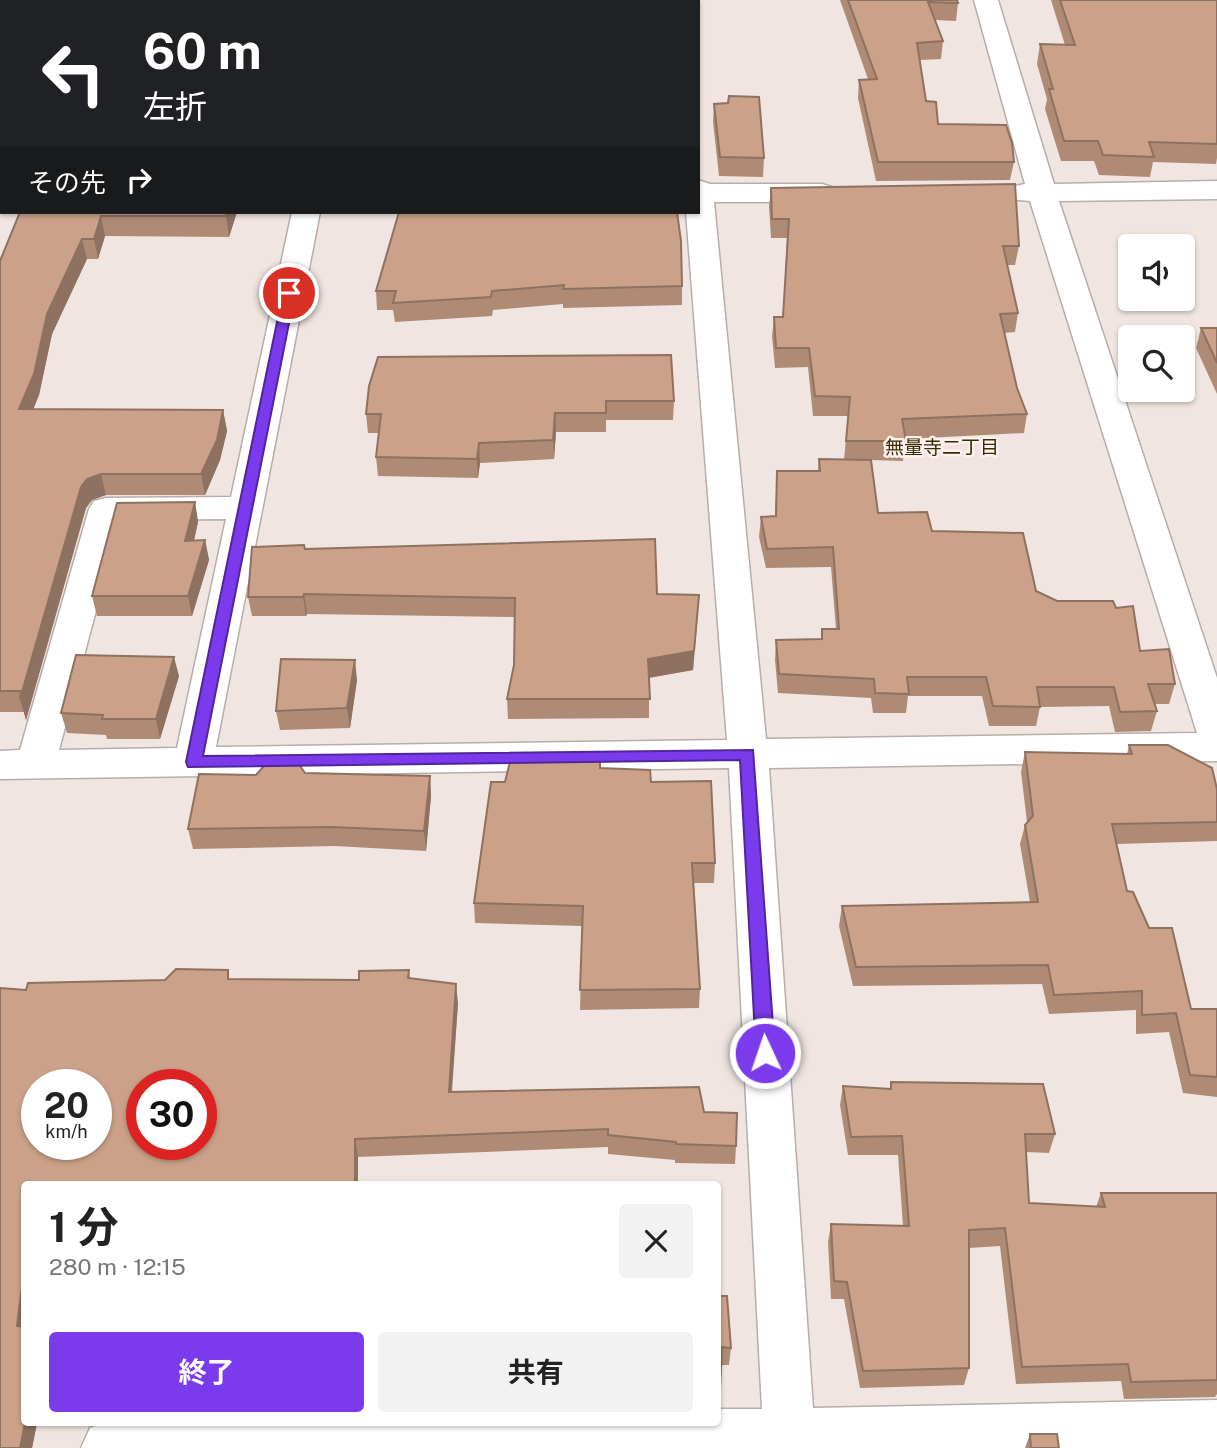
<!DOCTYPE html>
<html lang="ja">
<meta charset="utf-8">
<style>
:root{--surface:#fff;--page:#f2f2f2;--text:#222;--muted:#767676;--accent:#7c3aed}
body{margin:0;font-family:"Public Sans","Noto Sans JP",sans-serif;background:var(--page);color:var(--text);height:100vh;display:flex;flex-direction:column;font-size:26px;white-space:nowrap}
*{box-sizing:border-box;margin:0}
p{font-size:23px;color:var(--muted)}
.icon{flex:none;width:38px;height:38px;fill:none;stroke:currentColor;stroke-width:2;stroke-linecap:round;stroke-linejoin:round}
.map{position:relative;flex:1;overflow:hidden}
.sheet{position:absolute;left:21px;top:1181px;width:700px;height:245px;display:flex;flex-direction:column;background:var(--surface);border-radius:7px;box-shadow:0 2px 5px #0004}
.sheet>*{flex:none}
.top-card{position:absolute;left:0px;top:0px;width:700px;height:214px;box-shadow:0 2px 5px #0004;background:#202124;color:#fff;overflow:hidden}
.buttons{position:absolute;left:1118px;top:234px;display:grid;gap:14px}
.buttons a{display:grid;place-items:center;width:77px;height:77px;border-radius:7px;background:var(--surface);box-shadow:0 2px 5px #0004;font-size:35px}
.speed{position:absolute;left:21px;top:1069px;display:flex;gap:14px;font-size:35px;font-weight:700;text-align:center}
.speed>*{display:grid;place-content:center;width:91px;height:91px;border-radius:50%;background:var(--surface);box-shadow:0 2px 5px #0004;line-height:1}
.speed small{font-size:18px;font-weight:400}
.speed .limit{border:10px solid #d22;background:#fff;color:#111}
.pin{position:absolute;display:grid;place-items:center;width:60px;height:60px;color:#fff;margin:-30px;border:4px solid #fff;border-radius:50%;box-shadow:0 2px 7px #0007}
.me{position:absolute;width:77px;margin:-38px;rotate:357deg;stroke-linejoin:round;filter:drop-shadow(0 0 5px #0008)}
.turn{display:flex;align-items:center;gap:24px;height:147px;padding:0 28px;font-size:32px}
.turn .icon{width:91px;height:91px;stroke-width:2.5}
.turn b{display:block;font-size:49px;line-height:60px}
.then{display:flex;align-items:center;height:66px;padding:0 28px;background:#0003;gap:14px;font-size:26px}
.round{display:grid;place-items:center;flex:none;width:74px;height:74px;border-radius:7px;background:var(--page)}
.head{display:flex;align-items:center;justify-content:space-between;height:119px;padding:0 28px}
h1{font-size:42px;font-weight:700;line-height:52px}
.cta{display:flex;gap:14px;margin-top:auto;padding:14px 28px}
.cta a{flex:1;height:80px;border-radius:7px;background:var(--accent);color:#fff;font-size:28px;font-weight:700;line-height:80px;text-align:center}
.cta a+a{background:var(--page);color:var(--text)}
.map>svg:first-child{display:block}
</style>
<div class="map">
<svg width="1217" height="1448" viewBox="0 0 1217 1448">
<rect width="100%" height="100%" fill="#f0e5e1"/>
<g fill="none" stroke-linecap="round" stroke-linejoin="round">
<defs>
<g id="minor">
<rect x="328" y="0" width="24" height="2"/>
<rect x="671" y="0" width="24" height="2"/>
<path d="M974,0H998L1054,184L1217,181V199L1059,201L1217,678V761L769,768L813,1408L1217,1400V1448H81L90,1428L103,1423H718V1409H762L729,768L0,779V751L20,750L89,509L94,501L106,498L231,497L292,212H320L216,747L727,740L686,212H698V180L710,184H822L832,187L836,193L832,199L822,202H714L766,739L1197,733L1030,201L1009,199L1005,193L1009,187L1025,184ZM226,519L177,748L59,750L120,520Z"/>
</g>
<g id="major">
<polygon points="0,0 23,0 2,2 2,8"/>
<polygon points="53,0 82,0 52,2"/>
<polygon points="0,140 2,140 0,160"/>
</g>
</defs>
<use href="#minor" stroke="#b7ada9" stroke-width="3"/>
<use href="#major" stroke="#b7ada9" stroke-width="3"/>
<use href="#minor" fill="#fff" fill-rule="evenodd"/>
<use href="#major" fill="#fff" fill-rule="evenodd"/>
</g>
<g fill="#af8b76">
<polygon points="840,0 957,0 958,3 956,21 935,20 943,41 941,59 920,60 926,101 938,124 1014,162 1010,180 876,181 858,98 859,80 868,79"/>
<polygon points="1051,0 1217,0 1217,158 1216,164 1153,162 1150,177 1099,175 1094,161 1061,161 1045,109 1047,99 1037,64 1040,44 1065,45"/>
<polygon points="714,104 764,158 763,177 719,176 713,122"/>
<polygon points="771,188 1019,246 1015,265 1007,265 1018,313 1015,332 1004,333 1017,388 1027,414 1024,433 905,439 903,461 871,460 878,513 932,531 1036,591 1057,601 1116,608 1140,651 1175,684 1169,704 1154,704 1157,711 1151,731 1115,732 1109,706 1040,707 1036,726 989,726 982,696 908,696 906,713 873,713 871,698 778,693 775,660 776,640 821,639 836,629 831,567 766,568 759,537 761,517 775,516 777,471 818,471 819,459 844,460 848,416 813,416 808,367 775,368 772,336 774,317 783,317 787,238 771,238 769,206"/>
<polygon points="20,212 237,212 229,237 105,236 98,259 87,259 52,334 39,395 33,409 223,410 227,431 220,460 205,495 106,495 92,500 86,508 26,720 24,712 0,712 0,261"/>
<polygon points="399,212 682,286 682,305 563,308 563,304 493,310 492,316 395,322 393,310 377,310 376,291"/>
<polygon points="1201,328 1217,328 1217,394 1196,348"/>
<polygon points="369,386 674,401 673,420 606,420 606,432 556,432 554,459 480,463 478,478 378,476 376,457 379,433 368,433 366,414"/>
<polygon points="195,502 198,522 194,541 205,540 209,560 192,616 97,616 92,596"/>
<polygon points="305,549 657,594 698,614 693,670 649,678 649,718 508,719 507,699 514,665 515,617 307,614 306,616 252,616 248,597"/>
<polygon points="179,676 160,739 107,739 106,735 67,733 61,713"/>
<polygon points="357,680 350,728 280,730 276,711"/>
<polygon points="1129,745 1217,789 1217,841 1117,844 1127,891 1149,928 1191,1009 1217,1009 1217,1097 1183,1093 1169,1032 1136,1034 1136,1010 1049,1014 1042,984 853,986 839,926 842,906 1030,902 1020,844 1025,825 1027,822 1021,772 1025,752 1127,754"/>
<polygon points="600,768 651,782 715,863 714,883 694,883 700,989 699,1008 580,1010 582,926 475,923 474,903 505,782"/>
<polygon points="305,773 430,776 431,796 426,851 335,846 193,849 188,829 256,775"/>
<polygon points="409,970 410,978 458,1003 452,1092 704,1112 736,1146 735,1164 675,1163 675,1160 608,1154 608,1147 358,1157 24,1185 24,1423 37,1423 32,1448 0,1448 26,990 230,979 359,980"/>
<polygon points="891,1082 1055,1134 1049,1153 1026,1152 1029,1203 1096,1207 1101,1193 1217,1193 1217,1394 1215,1397 1124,1399 1121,1381 1016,1384 1000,1246 969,1248 969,1368 964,1385 860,1388 844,1299 831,1299 828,1242 831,1224 903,1226 898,1155 848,1155 840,1105 843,1086 890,1089"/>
<polygon points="718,1296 731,1348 729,1365 721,1365 718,1406"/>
<polygon points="1030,1434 1059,1448 1025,1448"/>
</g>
<g fill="#8e7160">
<polygon points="227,212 237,212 229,237 226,216"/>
<polygon points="101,216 105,236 98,259 94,239"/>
<polygon points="82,239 87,259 52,334 39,395 25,430 19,409 47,314"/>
<polygon points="223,410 227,431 220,460 205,495 201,474"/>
<polygon points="555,413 556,432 554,459 553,440"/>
<polygon points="479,443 480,463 478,478 477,459"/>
<polygon points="101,474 106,495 92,500 86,508 26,720 20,699 81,487 87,479"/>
<polygon points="195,502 198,522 189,561 185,541"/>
<polygon points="205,540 209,560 192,616 188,596"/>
<polygon points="304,594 307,614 306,616 303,597"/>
<polygon points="699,595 693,670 647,678 648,659"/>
<polygon points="174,657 179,676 160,739 156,719"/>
<polygon points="355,660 357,680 350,728 347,708"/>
<polygon points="430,776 431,796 426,851 424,831"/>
<polygon points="456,984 458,1003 450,1111 449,1092"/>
<polygon points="355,1139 358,1157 358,1185 355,1185"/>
<polygon points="24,1272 24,1344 17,1326"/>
<polygon points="25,1423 37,1423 32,1448 20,1448"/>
</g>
<g fill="#cba289" stroke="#8e7160" stroke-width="2" fill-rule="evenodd">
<rect x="105" y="0" width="44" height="2"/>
<polygon points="235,0 310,0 309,2 235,2"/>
<polygon points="848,0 957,0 958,3 928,2 943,41 917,43 926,101 936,102 938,124 1006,125 1012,143 1014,162 878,162 859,80 877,79"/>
<polygon points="1060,0 1217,0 1217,144 1149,142 1154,157 1103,155 1098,141 1064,141 1049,89 1053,89 1040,44 1075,45"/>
<polygon points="729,96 759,97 764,158 720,157 714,104 728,103"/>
<polygon points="1015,184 1019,246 1003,246 1018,313 1000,314 1017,388 1027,414 902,419 906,441 846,441 850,397 815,396 809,348 776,348 774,317 783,317 789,219 772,219 771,188"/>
<polygon points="20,212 227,212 226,216 101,216 94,239 82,239 47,314 34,374 19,409 223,410 217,440 201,474 101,474 87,479 81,487 20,699 21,691 0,691 0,261"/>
<polygon points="399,212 677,212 681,241 682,286 563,289 564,285 492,291 491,297 393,303 396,291 376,291"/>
<polygon points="1201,328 1217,328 1217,363"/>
<polygon points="671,355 674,401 606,401 606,413 555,413 553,440 479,443 477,459 376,457 381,414 366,414 369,386 378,357"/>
<polygon points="819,459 871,460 878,513 927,512 932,531 1023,533 1036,591 1057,601 1113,601 1116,608 1133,606 1140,651 1169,649 1175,684 1148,684 1157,711 1120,712 1114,687 1037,687 1040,707 993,706 986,677 907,677 909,694 875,693 874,679 779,674 776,640 822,639 822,629 839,629 833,547 767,549 761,517 776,516 777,471 820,471"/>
<polygon points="195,502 185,541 205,540 188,596 92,596 117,503"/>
<polygon points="655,539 657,594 699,595 694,651 648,659 650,699 507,699 514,665 515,598 304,594 303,597 248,597 252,547 304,545 305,549"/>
<polygon points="76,655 174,657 156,719 102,719 103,715 61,713"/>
<polygon points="281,659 355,660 347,708 276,711"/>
<polygon points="1129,745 1168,745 1212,768 1217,789 1217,822 1112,824 1127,891 1133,892 1149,928 1172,928 1191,1009 1217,1009 1217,1077 1190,1075 1176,1013 1142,1015 1142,991 1054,995 1048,965 856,967 842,906 1038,902 1025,825 1033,816 1025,752 1132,754"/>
<polygon points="294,757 305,773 430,776 424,831 332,827 188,829 199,774 256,775 271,758"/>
<polygon points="511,758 600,761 600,768 650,770 651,782 711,781 715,863 692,863 700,989 580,990 583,906 474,903 491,782 505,782"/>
<path d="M176,969L228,970V979L359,980V971L409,970L408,978L456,984L449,1092L699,1087L704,1112L737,1113L736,1146L676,1144V1142L608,1135V1129L355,1139V1185H24V1272L17,1326L24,1327L25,1423L20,1448H0V988L26,990L28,983L165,980ZM37,1085H96V1144H37ZM142,1085H201V1144H142Z"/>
<polygon points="891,1082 1043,1084 1055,1134 1025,1134 1029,1203 1105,1207 1101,1193 1217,1193 1217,1380 1131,1382 1128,1364 1022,1367 1005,1228 969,1230 969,1368 863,1371 847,1282 834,1281 831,1224 909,1226 902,1136 851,1137 843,1086 891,1089"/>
<polygon points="718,1296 727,1296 731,1348 722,1347 720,1389 718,1389"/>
<polygon points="1030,1434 1057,1434 1059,1448 1031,1448"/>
</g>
<polygon fill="#7c3aed" stroke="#51269a" stroke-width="2" points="289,289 295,293 203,756 753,750 775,1053 772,1059 765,1061 759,1059 756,1053 740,760 188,767 186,762 283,293"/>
<g text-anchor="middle" stroke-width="5" stroke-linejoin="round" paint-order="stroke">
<g font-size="19" fill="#3a2c02" stroke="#fdf2ee">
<text x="942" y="454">無量寺二丁目</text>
</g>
</g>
</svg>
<div class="buttons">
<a><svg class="icon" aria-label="sound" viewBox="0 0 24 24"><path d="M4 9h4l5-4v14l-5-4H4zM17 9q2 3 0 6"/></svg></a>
<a><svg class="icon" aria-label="search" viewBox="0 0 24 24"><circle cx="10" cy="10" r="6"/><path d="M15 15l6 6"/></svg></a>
</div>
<div class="speed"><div>20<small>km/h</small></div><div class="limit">30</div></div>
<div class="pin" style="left:289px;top:293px;background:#d93025"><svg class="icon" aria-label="arrive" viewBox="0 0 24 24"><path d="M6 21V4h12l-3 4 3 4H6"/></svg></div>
<svg class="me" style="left:765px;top:1053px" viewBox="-20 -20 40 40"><circle r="17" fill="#7c3aed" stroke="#fff" stroke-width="3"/><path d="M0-11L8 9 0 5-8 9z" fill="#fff"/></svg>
<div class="top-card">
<div class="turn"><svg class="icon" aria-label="left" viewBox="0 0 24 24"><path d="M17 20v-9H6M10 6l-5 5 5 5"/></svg><div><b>60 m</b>左折</div></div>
<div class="then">その先<svg class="icon" aria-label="right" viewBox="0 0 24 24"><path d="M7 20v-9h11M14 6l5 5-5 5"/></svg></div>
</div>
<section class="sheet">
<div class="head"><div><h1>1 分</h1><p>280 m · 12:15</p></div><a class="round"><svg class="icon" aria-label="close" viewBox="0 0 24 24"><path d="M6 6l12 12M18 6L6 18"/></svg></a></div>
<div class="cta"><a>終了</a><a>共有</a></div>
</section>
</div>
